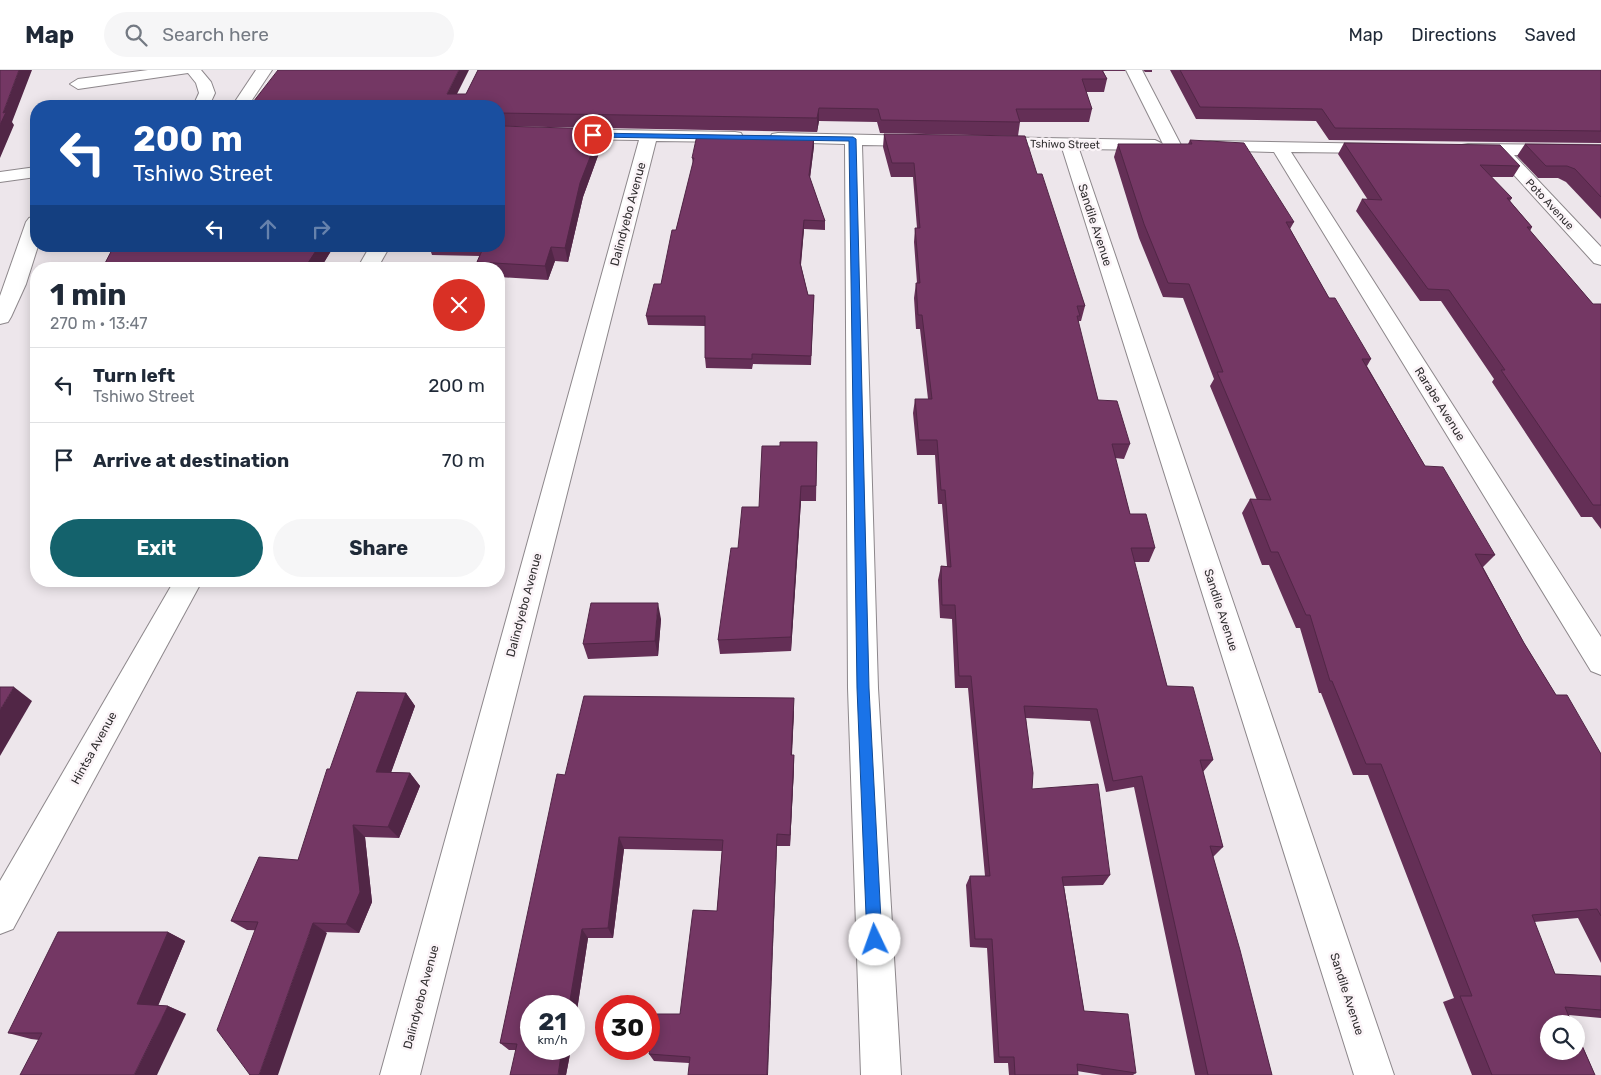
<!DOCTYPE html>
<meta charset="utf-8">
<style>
:root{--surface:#fff;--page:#f6f6f7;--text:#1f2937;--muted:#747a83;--line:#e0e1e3;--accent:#14626c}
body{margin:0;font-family:Rubik,sans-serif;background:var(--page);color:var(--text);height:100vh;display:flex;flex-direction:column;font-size:19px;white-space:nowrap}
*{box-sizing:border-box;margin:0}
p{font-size:16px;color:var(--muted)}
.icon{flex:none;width:28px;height:28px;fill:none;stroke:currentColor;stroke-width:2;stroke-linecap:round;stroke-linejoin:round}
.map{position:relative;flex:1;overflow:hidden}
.sheet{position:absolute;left:30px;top:192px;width:475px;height:325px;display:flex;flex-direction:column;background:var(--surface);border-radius:20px;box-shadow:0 2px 12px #0003}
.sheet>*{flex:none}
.top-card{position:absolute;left:30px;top:30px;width:475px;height:152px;border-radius:20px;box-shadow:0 2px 12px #0003;background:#1a4fa0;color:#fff;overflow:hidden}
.tools{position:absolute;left:1540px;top:945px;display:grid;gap:10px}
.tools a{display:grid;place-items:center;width:45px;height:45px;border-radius:50%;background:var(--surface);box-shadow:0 2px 12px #0003;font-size:25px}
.speed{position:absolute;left:520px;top:925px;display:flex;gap:10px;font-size:25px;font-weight:700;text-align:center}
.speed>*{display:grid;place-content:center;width:65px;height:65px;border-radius:50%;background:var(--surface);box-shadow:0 2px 12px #0003;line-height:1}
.speed small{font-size:12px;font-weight:400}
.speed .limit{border:8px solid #d22;background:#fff;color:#111}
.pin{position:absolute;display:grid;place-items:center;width:42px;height:42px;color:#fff;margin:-21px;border:2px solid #fff;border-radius:50%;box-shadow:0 1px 5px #0007}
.me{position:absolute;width:55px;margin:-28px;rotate:357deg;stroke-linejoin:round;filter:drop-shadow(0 0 4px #0008)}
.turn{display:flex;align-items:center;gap:18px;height:105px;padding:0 20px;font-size:22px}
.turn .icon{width:65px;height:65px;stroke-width:2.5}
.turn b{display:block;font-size:35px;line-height:42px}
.lanes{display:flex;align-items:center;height:48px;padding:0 20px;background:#0003;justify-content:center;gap:25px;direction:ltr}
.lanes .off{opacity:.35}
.round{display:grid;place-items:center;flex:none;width:52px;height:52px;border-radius:26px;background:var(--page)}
.head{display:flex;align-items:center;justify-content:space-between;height:85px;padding:0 20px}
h1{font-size:30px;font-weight:700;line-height:38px}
.cta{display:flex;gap:10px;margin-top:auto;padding:10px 20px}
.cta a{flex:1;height:58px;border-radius:30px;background:var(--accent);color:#fff;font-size:20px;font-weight:700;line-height:58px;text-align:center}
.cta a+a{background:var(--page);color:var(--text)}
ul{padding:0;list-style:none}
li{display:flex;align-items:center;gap:15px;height:75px;padding:0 20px;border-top:1px solid var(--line)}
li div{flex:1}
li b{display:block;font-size:19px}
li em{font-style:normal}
header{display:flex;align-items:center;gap:30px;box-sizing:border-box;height:70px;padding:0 25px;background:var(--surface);border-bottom:1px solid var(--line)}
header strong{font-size:24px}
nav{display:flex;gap:28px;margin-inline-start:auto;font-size:18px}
.search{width:350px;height:45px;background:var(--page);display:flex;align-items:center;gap:12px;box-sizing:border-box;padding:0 18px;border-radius:28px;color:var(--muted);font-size:19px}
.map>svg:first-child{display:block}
</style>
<header>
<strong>Map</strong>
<div class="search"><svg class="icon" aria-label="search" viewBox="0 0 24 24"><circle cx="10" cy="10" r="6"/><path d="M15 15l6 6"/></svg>Search here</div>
<nav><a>Map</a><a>Directions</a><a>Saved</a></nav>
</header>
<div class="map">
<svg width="1601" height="1005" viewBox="0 0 1601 1005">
<rect width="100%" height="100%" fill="#ede6eb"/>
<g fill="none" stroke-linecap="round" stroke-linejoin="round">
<defs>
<g id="minor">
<polygon points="148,0 201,0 211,12 215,23 209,36 193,36 199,23 196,13 188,3 78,19 70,14 78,9"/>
<polygon points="256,0 272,0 248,36 232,36"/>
<polygon points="1126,0 1142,0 1181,75 1178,79 1166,79 1164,75 1161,79 1155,80 1079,79 1394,1005 1354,1005 1062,78 990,77 984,76 981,72 984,68 990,67 1155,70 1163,74"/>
<polygon points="499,58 735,62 741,63 743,67 741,71 735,72 656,71 420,1005 380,1005 639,70 499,68"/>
<polygon points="778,63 922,66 928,67 931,71 928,75 922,76 862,75 878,618 901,1005 861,1005 848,618 845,74 772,72 770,68 772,64"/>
<polygon points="1210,71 1386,74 1389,78 1386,82 1380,83 1291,82 1601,567 1601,605 1591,601 1274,82 1204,80 1201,76 1204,72"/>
<polygon points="1468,74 1601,75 1601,85 1514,85 1601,177 1601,195 1594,193 1495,84 1462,83 1459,79 1462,75"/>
<polygon points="36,97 36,107 0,112 0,102"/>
<polygon points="36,146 38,176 26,214 11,247 8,252 0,254 0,226 26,152 29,148"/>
<polygon points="370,176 390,176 377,199 357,199"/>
<polygon points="174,511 202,511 13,859 0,864 0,811"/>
</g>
</defs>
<use href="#minor" stroke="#8d878b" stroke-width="2"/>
<use href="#minor" fill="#fff" fill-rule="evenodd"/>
</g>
<g fill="#642f56">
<polygon points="478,0 1125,0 1125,1 1103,1 1107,9 1104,22 1086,22 1092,39 1089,52 1020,52 1018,66 880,63 877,52 819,51 817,62 499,56 499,36 457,24 466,24"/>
<polygon points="1143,0 1152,0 1152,2 1145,2"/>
<polygon points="1170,0 1601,0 1601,73 1329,70 1316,51 1196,49"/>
<polygon points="601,59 603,72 583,127 568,192 555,191 548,210 499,207 499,199 479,199 477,192 480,186 432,185 429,176 499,176"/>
<polygon points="884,64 1037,104 1085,236 1081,251 1079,251 1078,253 1098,330 1130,374 1124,389 1115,388 1130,444 1155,478 1149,492 1134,492 1167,616 1213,690 1203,702 1223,777 1213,787 1272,1005 1195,1005 1134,717 1106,722 1090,651 1026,648 1032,719 1110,805 1103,815 1064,816 1084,941 1136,1003 1133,1005 1102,1005 1077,1001 1078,1005 1009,1005 1008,993 994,993 987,878 970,877 966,815 970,806 985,806 968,618 955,618 952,549 940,548 938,510 941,496 947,496 942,434 938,434 935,385 917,385 913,343 915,329 928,329 920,259 916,259 914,228 916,213 917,213 914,172 915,158 917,158 913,107 891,107 883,77"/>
<polygon points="814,67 814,76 810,108 825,151 825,160 804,159 801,195 808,225 814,225 811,295 753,294 752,299 706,298 705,288 705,256 648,255 646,246 661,214 676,160 693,94 692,88"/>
<polygon points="1190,70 1294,152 1290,159 1329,228 1371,289 1367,296 1425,396 1495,485 1483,497 1524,573 1556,625 1601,684 1601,893 1578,848 1534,852 1555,904 1601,906 1601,948 1569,945 1595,1005 1472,1005 1443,932 1454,928 1368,705 1353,705 1321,623 1319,623 1300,558 1296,558 1269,495 1262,495 1242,443 1250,429 1257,430 1210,316 1214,309 1183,228 1163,227 1139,168 1114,87 1118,74 1188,74"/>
<polygon points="1344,73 1520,96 1513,107 1491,107 1512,128 1510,131 1532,157 1530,161 1593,234 1601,234 1601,459 1592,447 1581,447 1492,312 1494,309 1441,231 1420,231 1356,141 1362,129 1368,130 1338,84"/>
<polygon points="1525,74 1601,75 1601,149 1566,112 1558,108 1538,108 1517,86"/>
<polygon points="114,176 334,176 320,199 102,199"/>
<polygon points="36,315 36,328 31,321"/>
<polygon points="817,372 816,431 801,431 791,581 720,584 718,570 738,478 759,437 780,376"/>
<polygon points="661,549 658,586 588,589 583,574"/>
<polygon points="406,623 415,636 391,702 410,703 420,716 399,768 365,767 372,832 359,863 247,860 231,851 298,790"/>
<polygon points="794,641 792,685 794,685 794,698 790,776 777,776 689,993 654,991 649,984 680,944 717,841 722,781 624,779 613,868 588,868 574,960 574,936 531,979 571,979 566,1005 516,980 509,980 500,973 565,705"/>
<polygon points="168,862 185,871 158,935 168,936 186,944 39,970 31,969 8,963"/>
</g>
<g fill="#512646">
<polygon points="19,0 32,0 12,52 14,55 0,88 0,55 3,43"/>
<polygon points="459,0 469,0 451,36 447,24"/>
<polygon points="819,38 819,51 817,62 817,48"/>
<polygon points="601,59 603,72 583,127 568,192 565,178 580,113"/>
<polygon points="814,67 814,76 809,115 809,105"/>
<polygon points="804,150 804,159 800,202 800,193"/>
<polygon points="319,176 334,176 320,199 307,199 306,196"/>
<polygon points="551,177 555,191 548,210 545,196"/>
<polygon points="801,416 801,431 791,581 791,567"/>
<polygon points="658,533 661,549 658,586 655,571"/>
<polygon points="14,617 32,631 0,686 0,640"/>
<polygon points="406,623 415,636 387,714 376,702"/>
<polygon points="794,628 794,641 791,698 791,685"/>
<polygon points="794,685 794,698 790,776 790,765"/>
<polygon points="410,703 420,716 399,768 388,757"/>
<polygon points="353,755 365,767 372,832 359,863 346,854"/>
<polygon points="777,764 777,776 768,1005 767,1005"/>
<polygon points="619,767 624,779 613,868 608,858"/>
<polygon points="313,853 327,863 278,1005 259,1005"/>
<polygon points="582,859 588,868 574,960 574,936 569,936"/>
<polygon points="168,862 185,871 156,941 137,934"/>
<polygon points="168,936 186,944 157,1005 134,1005"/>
<polygon points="562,979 571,979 566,1005 558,1005"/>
</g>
<g fill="#743764" stroke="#512646">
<polygon points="0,0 19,0 3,43 6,42 0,55"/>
<polygon points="278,0 459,0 447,24 466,24 478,0 1102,0 1107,9 1082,9 1092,39 1016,39 1020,52 881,50 878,39 819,38 817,48 499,43 499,36 250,36"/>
<polygon points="1180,0 1601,0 1601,61 1335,58 1322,39 1200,37"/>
<polygon points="499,56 601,59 580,113 565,178 551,177 545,196 477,192 484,176 499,176"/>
<polygon points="884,64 1025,66 1037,104 1042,104 1085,236 1077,236 1080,246 1077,246 1098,330 1117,331 1130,374 1112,374 1130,444 1146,444 1155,478 1131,478 1167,616 1193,617 1213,690 1200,690 1223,777 1210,776 1240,880 1272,1005 1208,1005 1142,706 1113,711 1097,639 1024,636 1033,703 1032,719 1098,714 1110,805 1062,807 1084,941 1128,944 1136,1003 1077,994 1078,1005 1015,1005 1014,987 999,987 992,869 975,869 970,806 990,806 971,606 959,606 955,535 942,535 941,496 951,497 945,420 941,420 937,370 919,370 915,329 932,329 922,245 918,245 916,213 920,213 915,158 920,158 914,93 892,93"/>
<polygon points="697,65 814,67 809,105 825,151 804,150 800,193 808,225 814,225 811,286 752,284 752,289 705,288 705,246 646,246 654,214 661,214 672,160 676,160 694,88 692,88"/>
<polygon points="1190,70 1244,73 1294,152 1286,152 1329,228 1335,228 1371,289 1362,289 1425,396 1443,397 1495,485 1475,484 1524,573 1556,625 1567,625 1601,684 1601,846 1597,839 1532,845 1555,904 1601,906 1601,940 1565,937 1572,954 1549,954 1549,981 1576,981 1576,962 1595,1005 1492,1005 1460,926 1472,926 1381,694 1366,694 1332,611 1330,611 1310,545 1306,545 1278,482 1271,482 1250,429 1271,430 1217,302 1223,302 1189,214 1168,213 1144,154 1118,74 1192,74"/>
<polygon points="1344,73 1500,75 1520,96 1480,95 1512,128 1507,128 1532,157 1527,157 1593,234 1601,234 1601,435 1593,435 1501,300 1505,300 1449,220 1428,219 1362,129 1382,130"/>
<polygon points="1525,74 1601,75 1601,127 1575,99 1567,96 1546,96"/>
<polygon points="114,176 319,176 306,196 292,197 291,199 102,199"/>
<polygon points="36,315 36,321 31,321"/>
<polygon points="780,372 817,372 816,416 801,416 791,567 718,570 731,478 738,478 742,437 759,437 762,376 780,376"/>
<polygon points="591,533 658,533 655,571 583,574"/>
<polygon points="0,617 14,617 0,640"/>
<polygon points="357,622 406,623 376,702 410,703 388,757 353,755 360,822 346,854 313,853 259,1005 250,1005 217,960 258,852 231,851 259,787 298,790 327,699 330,699"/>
<polygon points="584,626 794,628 791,685 794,685 790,765 777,764 767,1005 688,1005 690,987 649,984 657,944 680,944 693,840 717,841 723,770 619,767 608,858 582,859 569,936 531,936 531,979 562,979 558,1005 510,1005 517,974 500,973 557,704 565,705"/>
<polygon points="58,862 168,862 137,934 168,936 134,1005 20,1005 42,963 8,963"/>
</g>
<polygon fill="#1a73e8" stroke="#114b97" points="590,63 853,67 856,69 869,618 882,870 880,875 875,877 869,875 867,870 857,618 849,71 593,67"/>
<g text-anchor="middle" stroke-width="5" stroke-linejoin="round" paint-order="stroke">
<g font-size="11" fill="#322f31" stroke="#fbf4f8">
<text transform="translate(1065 74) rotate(1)" y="4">Tshiwo Street</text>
<text transform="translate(1550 134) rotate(47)" y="4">Poto Avenue</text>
</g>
<g font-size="12" fill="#322f31" stroke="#fbf4f8">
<text transform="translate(628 144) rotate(-75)" y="4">Dalindyebo Avenue</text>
<text transform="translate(1095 155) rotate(72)" y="4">Sandile Avenue</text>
<text transform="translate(1440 334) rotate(58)" y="4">Rarabe Avenue</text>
<text transform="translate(524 535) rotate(-75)" y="4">Dalindyebo Avenue</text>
<text transform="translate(1221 540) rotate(72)" y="4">Sandile Avenue</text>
<text transform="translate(94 678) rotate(-61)" y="4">Hintsa Avenue</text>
<text transform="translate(1347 924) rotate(72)" y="4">Sandile Avenue</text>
<text transform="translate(421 927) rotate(-75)" y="4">Dalindyebo Avenue</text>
</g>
</g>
</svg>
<div class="tools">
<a><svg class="icon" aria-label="search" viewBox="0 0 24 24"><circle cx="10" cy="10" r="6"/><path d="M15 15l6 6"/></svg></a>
</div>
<div class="speed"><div>21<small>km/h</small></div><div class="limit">30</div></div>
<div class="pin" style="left:593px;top:65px;background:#d93025"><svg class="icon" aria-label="arrive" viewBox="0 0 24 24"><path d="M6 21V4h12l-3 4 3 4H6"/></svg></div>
<svg class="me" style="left:875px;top:870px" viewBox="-20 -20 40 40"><circle r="19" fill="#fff"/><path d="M0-13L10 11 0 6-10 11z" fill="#1a73e8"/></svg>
<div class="top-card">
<div class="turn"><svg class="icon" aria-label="left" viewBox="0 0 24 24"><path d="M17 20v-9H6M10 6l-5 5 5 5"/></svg><div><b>200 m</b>Tshiwo Street</div></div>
<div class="lanes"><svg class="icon" aria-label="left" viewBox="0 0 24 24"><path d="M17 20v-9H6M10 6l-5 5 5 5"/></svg><svg class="icon off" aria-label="ahead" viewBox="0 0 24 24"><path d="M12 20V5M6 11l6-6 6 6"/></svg><svg class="icon off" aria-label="right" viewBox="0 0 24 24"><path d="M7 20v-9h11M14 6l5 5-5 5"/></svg></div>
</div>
<section class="sheet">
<div class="head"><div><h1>1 min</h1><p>270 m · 13:47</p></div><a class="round" style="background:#d93025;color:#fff"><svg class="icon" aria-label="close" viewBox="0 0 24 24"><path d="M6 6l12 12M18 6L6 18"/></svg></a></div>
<ul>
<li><svg class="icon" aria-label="left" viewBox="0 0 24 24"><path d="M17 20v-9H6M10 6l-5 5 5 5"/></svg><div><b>Turn left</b><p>Tshiwo Street</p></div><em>200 m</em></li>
<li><svg class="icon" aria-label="arrive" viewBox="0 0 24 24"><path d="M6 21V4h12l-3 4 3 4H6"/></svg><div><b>Arrive at destination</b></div><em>70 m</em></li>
</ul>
<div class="cta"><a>Exit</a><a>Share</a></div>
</section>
</div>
